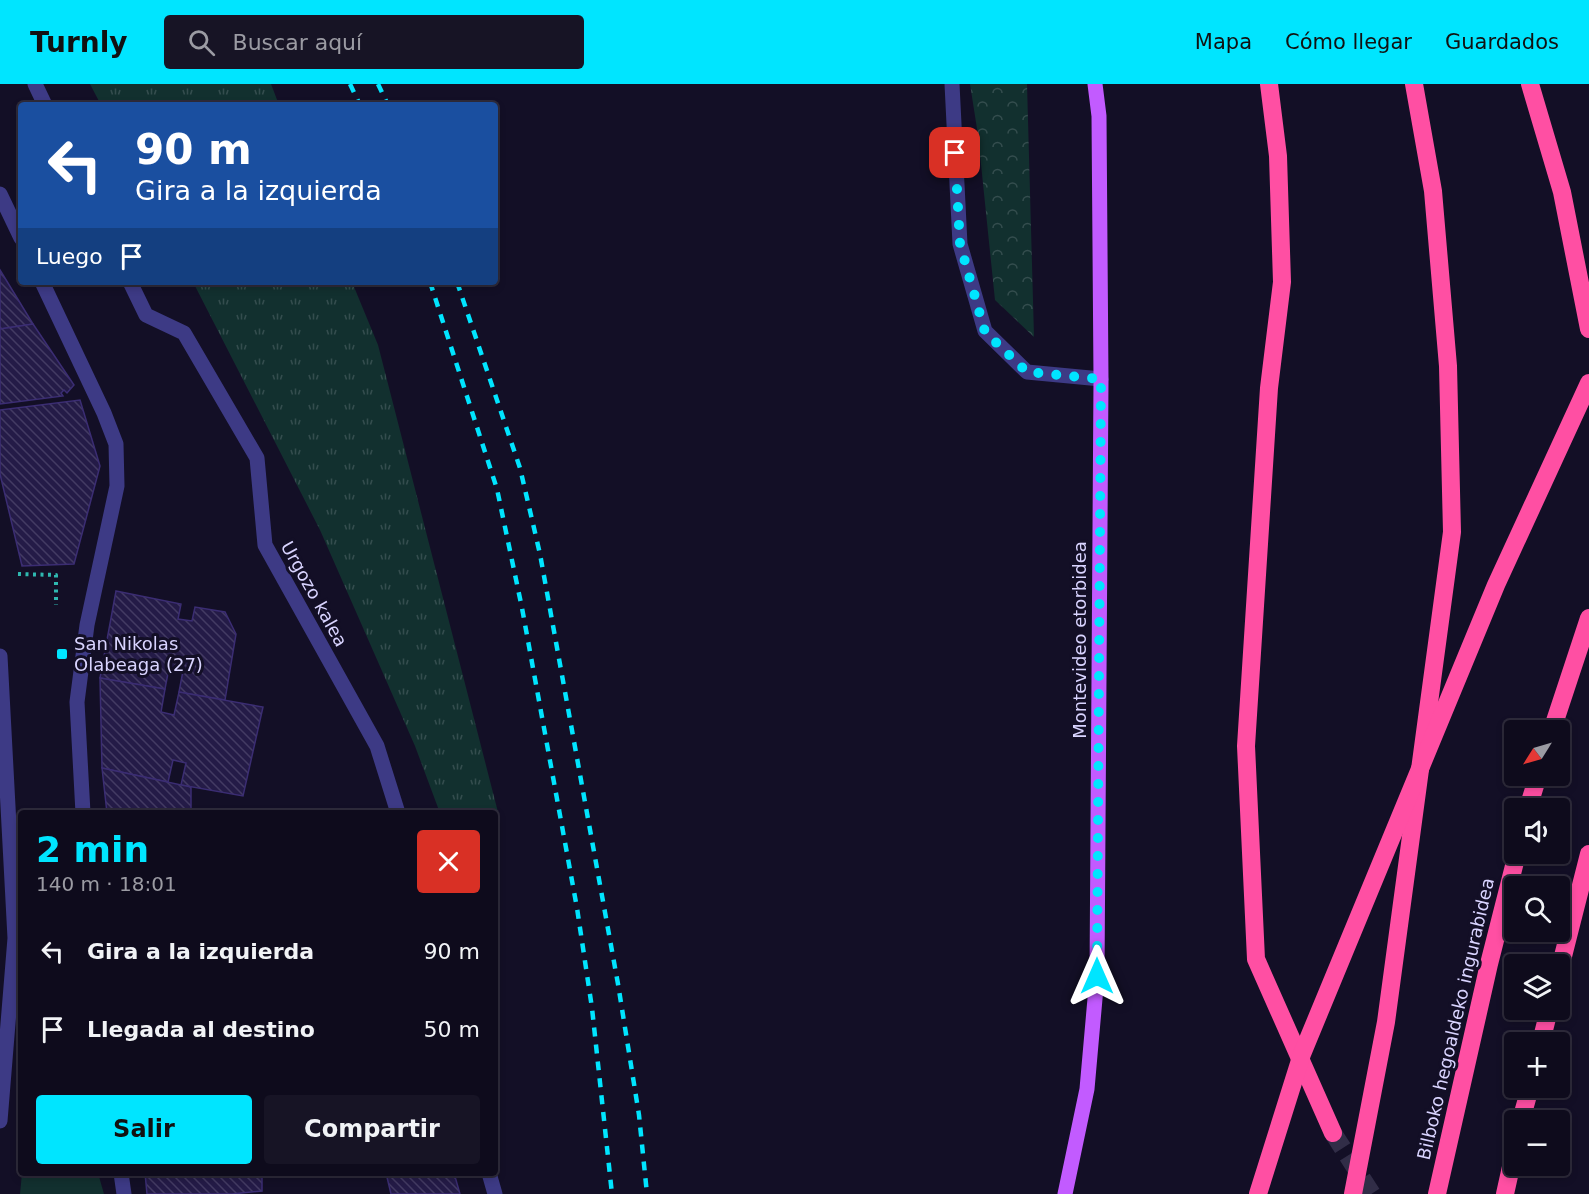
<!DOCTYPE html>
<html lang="es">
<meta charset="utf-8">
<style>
:root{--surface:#0e0b1c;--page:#171425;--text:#f1f3f6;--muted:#9b9ba3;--line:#2e2b3b;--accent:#00e5ff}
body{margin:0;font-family:"DejaVu Sans",sans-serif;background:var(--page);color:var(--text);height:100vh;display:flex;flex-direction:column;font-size:22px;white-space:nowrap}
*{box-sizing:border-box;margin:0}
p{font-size:20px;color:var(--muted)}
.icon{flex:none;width:33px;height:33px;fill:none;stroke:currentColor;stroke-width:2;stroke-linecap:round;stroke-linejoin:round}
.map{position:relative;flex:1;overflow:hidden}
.side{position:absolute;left:18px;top:726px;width:480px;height:366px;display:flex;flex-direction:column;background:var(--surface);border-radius:6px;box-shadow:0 3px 9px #0003,0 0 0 2px var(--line)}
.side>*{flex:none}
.hud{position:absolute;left:18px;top:18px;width:480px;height:183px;border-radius:6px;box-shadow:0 3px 9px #0003,0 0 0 2px var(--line);background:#1a4fa0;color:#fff;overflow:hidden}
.needle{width:39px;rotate:233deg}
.tools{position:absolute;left:1504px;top:636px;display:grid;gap:12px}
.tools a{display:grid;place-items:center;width:66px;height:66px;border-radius:6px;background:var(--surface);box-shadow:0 3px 9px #0003,0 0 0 2px var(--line);font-size:30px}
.pin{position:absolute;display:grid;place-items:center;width:51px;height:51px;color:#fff;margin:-26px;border-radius:12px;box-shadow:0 3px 9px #0006}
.me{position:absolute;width:66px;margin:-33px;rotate:0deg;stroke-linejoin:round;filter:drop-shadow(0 0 4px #0008)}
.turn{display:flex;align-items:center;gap:21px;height:126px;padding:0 18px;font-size:27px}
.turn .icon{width:78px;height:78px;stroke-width:2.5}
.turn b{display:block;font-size:42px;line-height:51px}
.then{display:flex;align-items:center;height:57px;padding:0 18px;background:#0003;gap:12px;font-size:22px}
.round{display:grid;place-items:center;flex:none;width:63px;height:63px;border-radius:6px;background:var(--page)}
.overview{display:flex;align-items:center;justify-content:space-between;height:102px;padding:0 18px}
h1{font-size:36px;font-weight:700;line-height:45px;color:var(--accent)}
.button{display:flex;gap:12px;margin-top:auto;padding:12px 18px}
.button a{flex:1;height:69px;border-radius:6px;background:var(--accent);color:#111;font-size:24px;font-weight:700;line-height:69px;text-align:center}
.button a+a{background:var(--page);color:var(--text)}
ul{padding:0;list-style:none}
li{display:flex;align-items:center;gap:18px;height:78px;padding:0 18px}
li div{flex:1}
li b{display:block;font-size:22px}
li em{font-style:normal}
header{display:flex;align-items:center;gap:36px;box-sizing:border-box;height:84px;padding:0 30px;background:var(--accent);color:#111}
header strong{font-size:28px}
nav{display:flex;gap:33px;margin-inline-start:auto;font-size:21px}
.search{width:420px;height:54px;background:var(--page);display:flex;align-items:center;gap:15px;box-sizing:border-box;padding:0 21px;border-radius:6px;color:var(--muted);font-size:22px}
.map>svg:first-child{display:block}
</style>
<header>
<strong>Turnly</strong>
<div class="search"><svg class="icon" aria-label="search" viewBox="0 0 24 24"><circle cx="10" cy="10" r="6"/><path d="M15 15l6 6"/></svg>Buscar aquí</div>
<nav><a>Mapa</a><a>Cómo llegar</a><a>Guardados</a></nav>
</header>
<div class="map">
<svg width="1589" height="1110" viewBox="0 0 1589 1110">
<defs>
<pattern id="grass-tufts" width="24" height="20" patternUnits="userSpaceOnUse" patternTransform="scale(1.5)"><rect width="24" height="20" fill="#12302f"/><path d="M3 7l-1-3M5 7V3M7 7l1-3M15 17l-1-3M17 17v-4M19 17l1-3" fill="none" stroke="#344d4e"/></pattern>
<pattern id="forest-crowns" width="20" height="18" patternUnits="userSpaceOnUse" patternTransform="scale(1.5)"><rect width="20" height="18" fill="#12302f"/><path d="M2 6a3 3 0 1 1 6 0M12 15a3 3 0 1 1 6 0" fill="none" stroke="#344d4e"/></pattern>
<pattern id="building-back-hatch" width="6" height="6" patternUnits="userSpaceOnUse" patternTransform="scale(1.5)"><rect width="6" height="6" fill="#241b47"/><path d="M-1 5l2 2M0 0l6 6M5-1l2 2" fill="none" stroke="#433b63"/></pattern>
</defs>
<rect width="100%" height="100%" fill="#130f26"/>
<g fill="url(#grass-tufts)">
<polygon points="90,0 271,0 279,21 101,21"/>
<polygon points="193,198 352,198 378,261 500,736 495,736 495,729 440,729 415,662 320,446"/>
</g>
<polygon fill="url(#forest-crowns)" points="970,0 1027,0 1034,253 995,216 978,51"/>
<polygon fill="#12302f" points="22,1089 98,1089 104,1110 20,1110"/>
<g fill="url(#building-back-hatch)" stroke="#3b2d73" stroke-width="1.5">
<polygon points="0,186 33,240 0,245"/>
<polygon points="33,240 74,301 67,309 64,306 61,309 63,312 0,320 0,245"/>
<polygon points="80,316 100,382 74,480 22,482 0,390 0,326"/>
<polygon points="116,507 181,520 178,535 192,537 195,523 225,528 236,550 225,616 179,608 183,587 169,584 165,605 100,594"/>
<polygon points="100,594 165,605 161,628 174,631 179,608 263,623 243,712 181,701 186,679 173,676 168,698 102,684"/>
<polygon points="102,684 191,703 191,729 107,729"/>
<polygon points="145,1089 262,1089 262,1107 232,1110 147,1110"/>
<polygon points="386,1089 454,1089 460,1110 391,1110"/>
</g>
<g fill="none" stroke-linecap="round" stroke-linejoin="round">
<polyline stroke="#312d47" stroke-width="18" stroke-dasharray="18 9" stroke-linecap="butt" points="1333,1049 1372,1110"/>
<polyline stroke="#2fb8b0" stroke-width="4" stroke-dasharray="3 4.5" stroke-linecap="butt" points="18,490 56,491 56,521"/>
<polyline stroke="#3d3a85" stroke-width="15" points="952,0 960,160 985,247 1027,288 1101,295"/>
<g stroke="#3d3a85" stroke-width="15">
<polyline points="35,0 45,21"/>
<polyline points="0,110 21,154"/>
<polyline points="42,198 104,329 116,360 117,402 87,541 77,618 83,729"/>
<polyline points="130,198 146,231 184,249 257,374 265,461 377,662 398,729"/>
<polyline points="0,572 15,854 0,1037"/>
<polyline points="121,1089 124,1110"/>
<polyline points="489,1089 495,1110"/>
</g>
<polyline stroke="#c25bff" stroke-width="15" points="1065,1110 1087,1005 1097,892 1101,295 1099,32 1095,0"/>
<g stroke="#ff4fa3" stroke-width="18">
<polyline points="1269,0 1278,72 1282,198 1269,304 1246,662 1256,875 1333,1049"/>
<polyline points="1530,0 1562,108 1589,245"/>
<polyline points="1552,646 1589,534"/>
<polyline points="1528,724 1538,692"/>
<polyline points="1560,884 1589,770"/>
<polyline points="1541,958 1549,926"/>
<polyline points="1521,1036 1530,1004"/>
<polyline points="1353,1110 1386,938 1452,448 1448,282 1433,107 1414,0"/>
<polyline points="1437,1110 1489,880 1517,770"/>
<polyline points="1505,1110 1515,1065"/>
</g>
<g stroke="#00e5ff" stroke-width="4.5" stroke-dasharray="9 8" stroke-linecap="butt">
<polyline points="350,0 360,21"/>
<polyline points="378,0 388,21"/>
<polyline points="430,198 497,405 522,524 577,824 592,924 612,1110"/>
<polyline points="457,198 520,384 540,470 618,900 639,1031 647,1110"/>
</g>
<polyline stroke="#ff4fa3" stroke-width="18" points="1258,1110 1302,970 1496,501 1589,299"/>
</g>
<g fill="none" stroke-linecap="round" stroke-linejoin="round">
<polyline stroke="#00e5ff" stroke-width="10" stroke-dasharray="0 18" points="955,69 960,160 985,248 1027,288 1101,295 1097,892"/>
</g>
<rect fill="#00e5ff" stroke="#130f26" stroke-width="2" x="56" y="564" width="12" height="12" rx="3"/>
<g text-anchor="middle" stroke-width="6" stroke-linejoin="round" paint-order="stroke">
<g font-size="18" fill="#d9d4ff" stroke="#130f26">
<text transform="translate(314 510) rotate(61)" y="6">Urgozo kalea</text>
<text transform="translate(1080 556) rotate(-90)" y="6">Montevideo etorbidea</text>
<text transform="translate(1456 935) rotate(-77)" y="6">Bilboko hegoaldeko ingurabidea</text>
</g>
<g font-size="18" fill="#d9d4ff" stroke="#130f26" text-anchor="start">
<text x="74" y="566">San Nikolas<tspan x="74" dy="21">Olabeaga (27)</tspan></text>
</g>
</g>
</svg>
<div class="tools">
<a><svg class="needle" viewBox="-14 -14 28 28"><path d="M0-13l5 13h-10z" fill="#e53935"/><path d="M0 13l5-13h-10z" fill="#9b9ba3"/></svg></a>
<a><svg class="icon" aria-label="sound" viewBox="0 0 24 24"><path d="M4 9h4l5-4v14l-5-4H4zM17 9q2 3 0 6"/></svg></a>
<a><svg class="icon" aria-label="search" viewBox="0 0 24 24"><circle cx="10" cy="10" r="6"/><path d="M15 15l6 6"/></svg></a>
<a><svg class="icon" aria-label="layers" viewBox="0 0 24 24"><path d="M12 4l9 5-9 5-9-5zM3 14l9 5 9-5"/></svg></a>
<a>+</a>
<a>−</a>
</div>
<div class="pin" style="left:955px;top:69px;background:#d93025"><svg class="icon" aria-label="arrive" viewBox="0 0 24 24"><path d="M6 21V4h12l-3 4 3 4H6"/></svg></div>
<svg class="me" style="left:1097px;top:892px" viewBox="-20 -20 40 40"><path d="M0-17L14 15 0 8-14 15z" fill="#00e5ff" stroke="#fff" stroke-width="4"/></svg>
<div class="hud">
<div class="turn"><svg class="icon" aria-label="left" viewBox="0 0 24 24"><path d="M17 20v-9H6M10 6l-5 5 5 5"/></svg><div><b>90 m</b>Gira a la izquierda</div></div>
<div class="then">Luego<svg class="icon" aria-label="arrive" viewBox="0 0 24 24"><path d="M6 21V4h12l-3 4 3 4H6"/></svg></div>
</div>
<section class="side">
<div class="overview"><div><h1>2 min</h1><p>140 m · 18:01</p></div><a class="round" style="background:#d93025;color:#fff"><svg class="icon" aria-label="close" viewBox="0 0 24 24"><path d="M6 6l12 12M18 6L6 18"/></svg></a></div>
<ul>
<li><svg class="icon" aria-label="left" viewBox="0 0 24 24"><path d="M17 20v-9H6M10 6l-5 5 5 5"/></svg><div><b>Gira a la izquierda</b></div><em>90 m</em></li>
<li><svg class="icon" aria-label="arrive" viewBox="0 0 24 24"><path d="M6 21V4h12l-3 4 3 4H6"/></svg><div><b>Llegada al destino</b></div><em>50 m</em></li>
</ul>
<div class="button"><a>Salir</a><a>Compartir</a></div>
</section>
</div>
